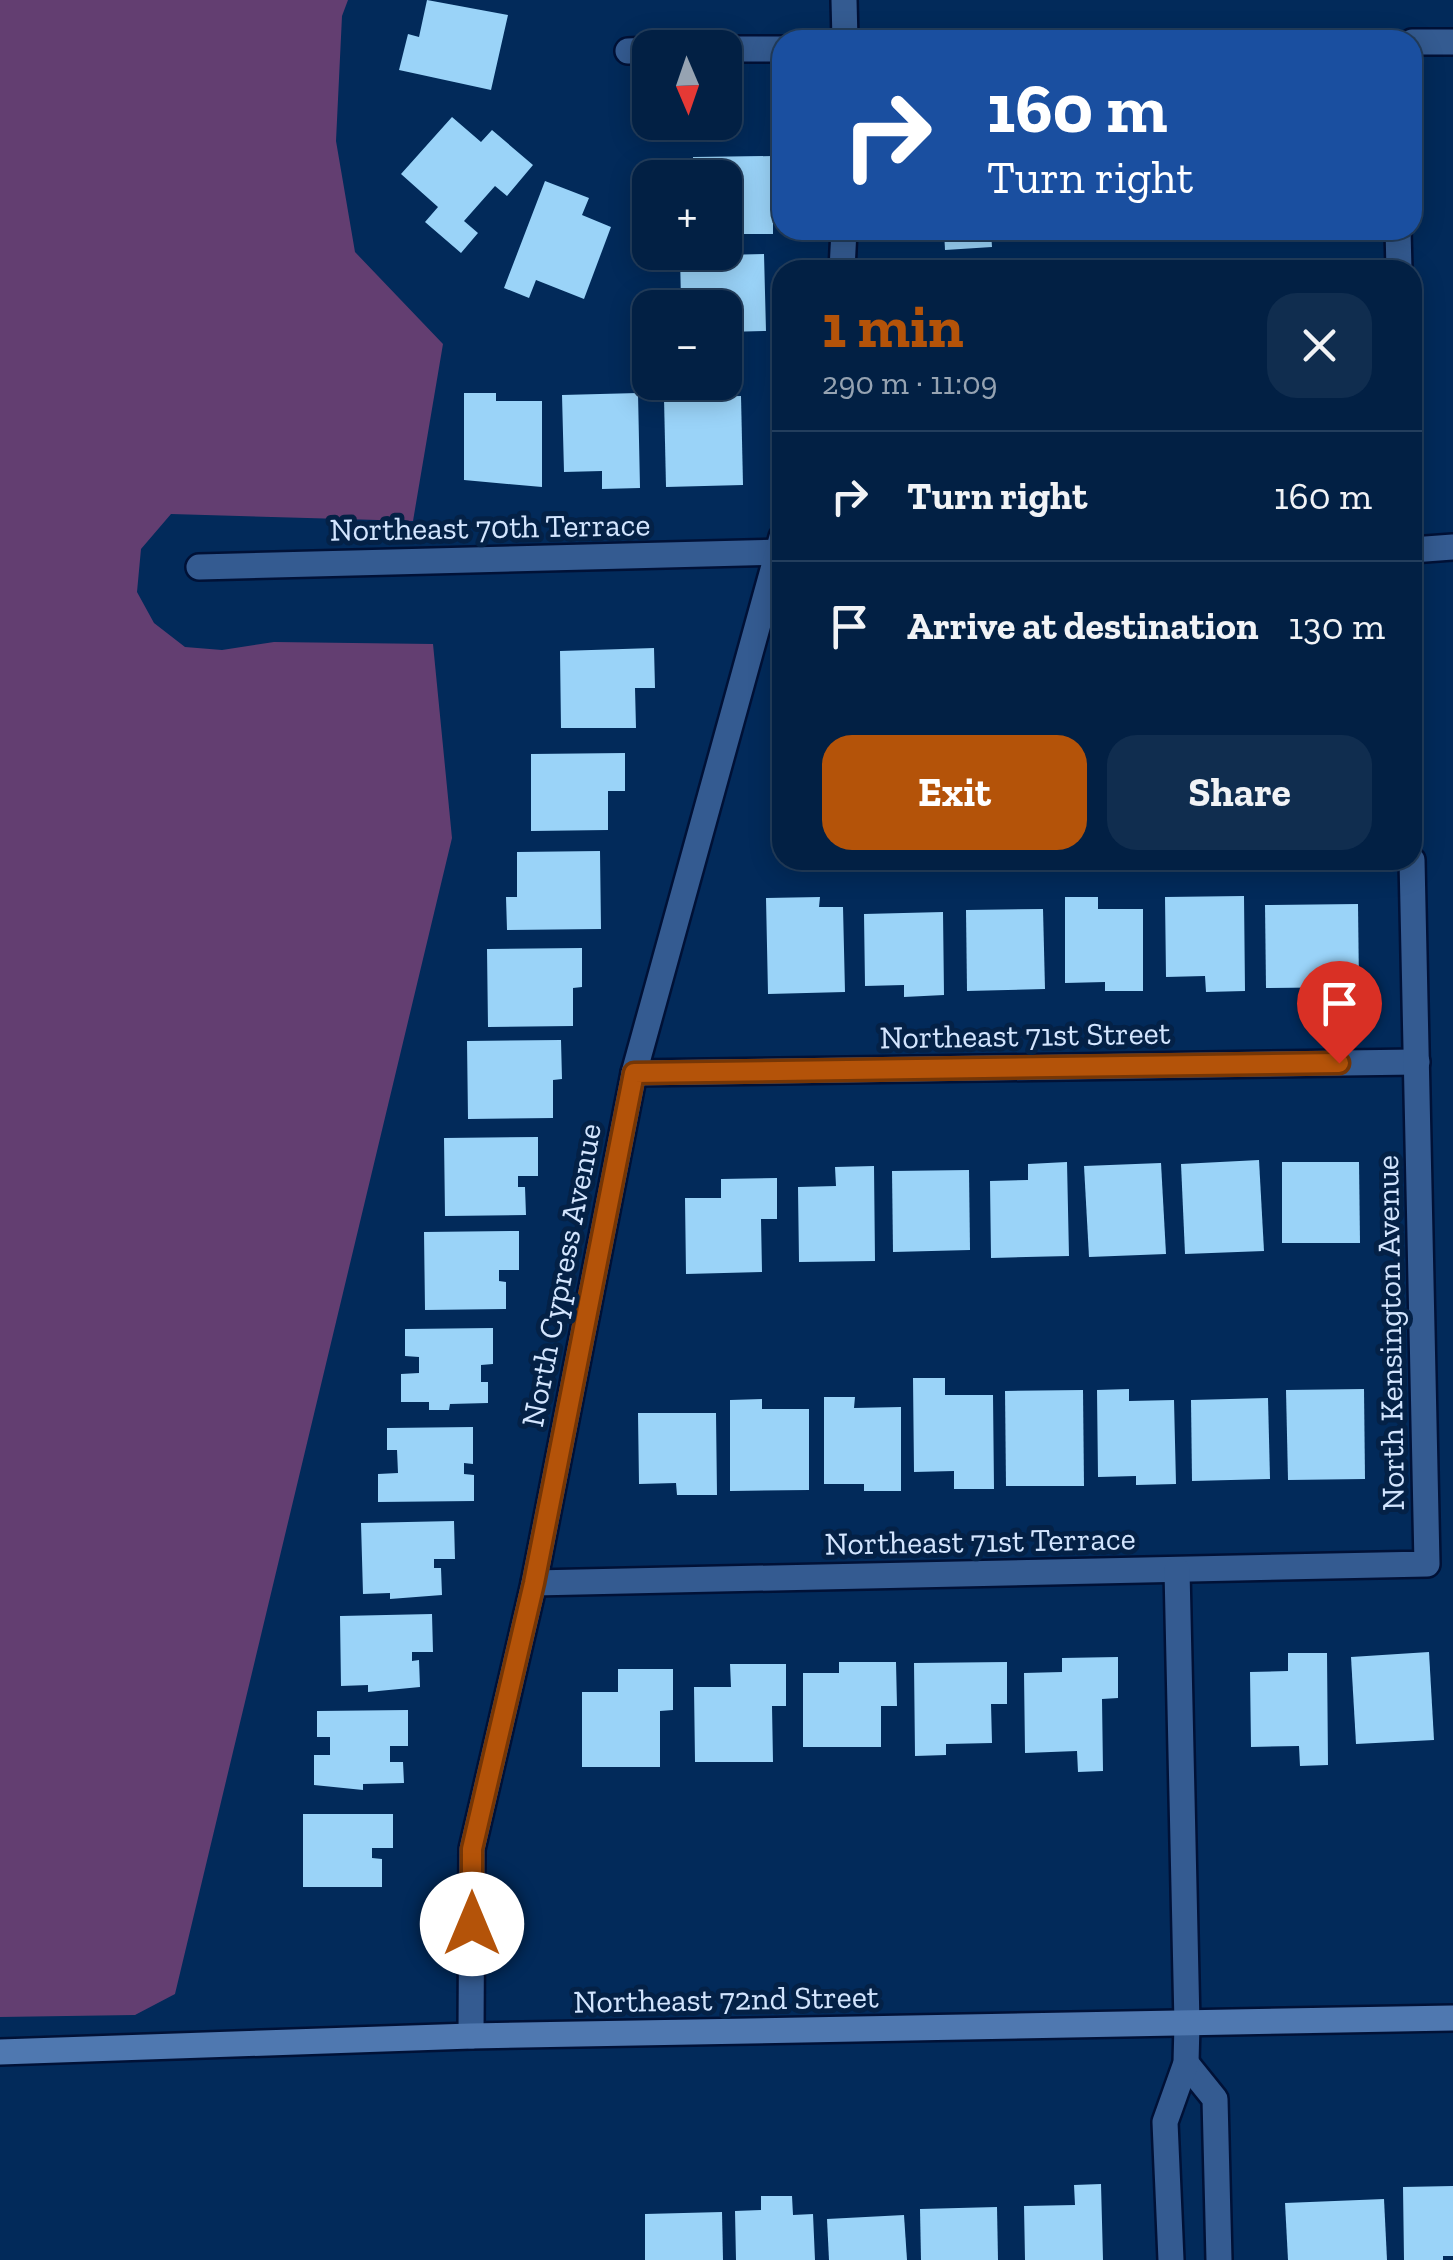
<!DOCTYPE html>
<meta charset="utf-8">
<style>
:root{--surface:#022044;--page:#102d4f;--text:#f1f3f6;--muted:#96a3b2;--line:#233e5d;--accent:#b45309}
body{margin:0;font-family:"Zilla Slab",serif;background:var(--page);color:var(--text);height:100vh;display:flex;flex-direction:column;font-size:38px;white-space:nowrap}
*{box-sizing:border-box;margin:0}
p{font-size:32px;color:var(--muted)}
.icon{flex:none;width:55px;height:55px;fill:none;stroke:currentColor;stroke-width:2;stroke-linecap:round;stroke-linejoin:round}
.map{position:relative;flex:1;overflow:hidden}
.panel{position:absolute;left:772px;top:260px;width:650px;height:610px;display:flex;flex-direction:column;background:var(--surface);border-radius:30px;box-shadow:0 5px 25px #0003,0 0 0 2px var(--line)}
.panel>*{flex:none}
.top-card{position:absolute;left:772px;top:30px;width:650px;height:210px;border-radius:30px;box-shadow:0 5px 25px #0003,0 0 0 2px var(--line);background:#1a4fa0;color:#fff;overflow:hidden}
.needle{width:65px;rotate:178deg}
.buttons{position:absolute;left:632px;top:30px;display:grid;gap:20px}
.buttons a{display:grid;place-items:center;width:110px;height:110px;border-radius:20px;background:var(--surface);box-shadow:0 5px 25px #0003,0 0 0 2px var(--line);font-size:50px}
.pin{position:absolute;display:grid;place-items:center;width:85px;height:85px;color:#fff;margin:-102px -42px;border-radius:50% 50% 50% 0;rotate:-45deg;box-shadow:0 0 10px #0007}
.pin .icon{rotate:45deg}
.me{position:absolute;width:110px;margin:-55px;rotate:0deg;stroke-linejoin:round;filter:drop-shadow(0 0 8px #0008)}
.turn{display:flex;align-items:center;gap:35px;height:210px;padding:0 50px;font-size:45px}
.turn .icon{width:130px;height:130px;stroke-width:2.5}
.turn b{display:block;font-size:70px;line-height:85px}
.round{display:grid;place-items:center;flex:none;width:105px;height:105px;border-radius:30px;background:var(--page)}
.head{display:flex;align-items:center;justify-content:space-between;height:170px;padding:0 50px}
h1{font-size:60px;font-weight:700;line-height:75px;color:var(--accent)}
.action{display:flex;gap:20px;margin-top:auto;padding:20px 50px}
.action a{flex:1;height:115px;border-radius:30px;background:var(--accent);color:#fff;font-size:40px;font-weight:700;line-height:115px;text-align:center}
.action a+a{background:var(--page);color:var(--text)}
ul{padding:0;list-style:none}
li{display:flex;align-items:center;gap:30px;height:130px;padding:0 50px;border-top:2px solid var(--line)}
li div{flex:1}
li b{display:block;font-size:38px}
li em{font-style:normal}
.map>svg:first-child{display:block}
</style>
<div class="map">
<svg width="1453" height="2260" viewBox="0 0 1453 2260">
<rect width="100%" height="100%" fill="#022a5a"/>
<polygon fill="#633e71" points="0,0 348,0 342,16 336,141 355,252 443,344 413,521 171,514 141,549 137,592 154,623 185,647 222,650 274,642 433,644 452,838 175,1994 135,2015 0,2017"/>
<g fill="#9ad3f8">
<polygon points="427,0 508,15 491,90 399,70 408,34 419,37"/>
<polygon points="452,117 481,142 492,130 533,165 507,196 495,186 464,221 478,233 461,253 425,222 438,207 401,174"/>
<polygon points="773,156 773,234 725,234 725,178 693,178 693,157"/>
<polygon points="545,181 589,198 582,215 611,227 584,299 536,280 529,298 504,288"/>
<polygon points="944,230 991,230 992,247 945,250"/>
<polygon points="764,254 766,331 725,332 725,308 670,308 670,301 681,301 680,256"/>
<polygon points="464,393 496,393 496,401 542,401 542,487 464,480"/>
<polygon points="638,393 640,488 602,489 602,471 564,472 562,395"/>
<polygon points="741,396 743,485 666,487 664,398"/>
<polygon points="654,648 655,688 635,688 636,728 561,728 560,651"/>
<polygon points="625,753 625,791 608,791 608,830 531,831 531,754"/>
<polygon points="600,851 601,929 507,930 506,897 517,897 517,852"/>
<polygon points="1244,896 1245,991 1206,992 1205,976 1166,977 1165,897"/>
<polygon points="820,897 819,907 843,907 845,992 768,994 766,898"/>
<polygon points="1065,897 1098,897 1098,909 1143,909 1143,991 1105,991 1105,982 1065,983"/>
<polygon points="1358,904 1359,987 1266,988 1265,905"/>
<polygon points="1043,909 1045,989 967,991 966,910"/>
<polygon points="943,912 944,995 904,997 904,985 865,986 864,914"/>
<polygon points="582,948 582,987 573,988 573,1026 488,1027 487,949"/>
<polygon points="561,1040 562,1079 553,1080 553,1118 468,1119 467,1041"/>
<polygon points="538,1137 538,1176 518,1176 518,1187 525,1187 526,1215 445,1216 444,1138"/>
<polygon points="1259,1160 1264,1251 1185,1254 1181,1164"/>
<polygon points="1067,1162 1069,1256 991,1258 990,1181 1028,1180 1028,1164"/>
<polygon points="1282,1162 1359,1162 1360,1243 1282,1243"/>
<polygon points="1161,1163 1166,1254 1089,1257 1084,1166"/>
<polygon points="874,1166 875,1261 799,1262 798,1187 836,1186 835,1167"/>
<polygon points="969,1170 970,1250 893,1252 892,1171"/>
<polygon points="777,1178 777,1219 761,1219 762,1272 686,1274 685,1198 721,1198 721,1179"/>
<polygon points="519,1231 519,1270 499,1270 499,1281 506,1282 506,1309 425,1310 424,1232"/>
<polygon points="493,1328 493,1364 481,1365 481,1382 488,1382 488,1403 450,1404 449,1410 429,1410 429,1402 401,1402 401,1374 419,1373 419,1357 405,1356 405,1329"/>
<polygon points="913,1378 945,1378 945,1395 993,1395 994,1489 954,1489 954,1471 914,1472"/>
<polygon points="1129,1389 1129,1401 1174,1400 1176,1484 1136,1485 1136,1476 1098,1477 1097,1390"/>
<polygon points="1364,1389 1365,1479 1288,1480 1286,1390"/>
<polygon points="1083,1390 1084,1486 1006,1486 1005,1391"/>
<polygon points="824,1397 855,1397 854,1408 901,1407 901,1491 864,1491 864,1484 824,1484"/>
<polygon points="1268,1398 1270,1479 1192,1481 1191,1400"/>
<polygon points="762,1399 762,1409 809,1409 809,1490 730,1491 730,1400"/>
<polygon points="638,1413 716,1413 717,1495 677,1495 676,1483 639,1484"/>
<polygon points="473,1427 473,1464 464,1463 464,1474 474,1475 474,1501 378,1502 378,1474 398,1473 397,1450 387,1450 387,1428"/>
<polygon points="454,1521 455,1559 434,1559 434,1568 441,1568 442,1595 390,1599 390,1593 363,1594 361,1523"/>
<polygon points="432,1614 433,1652 412,1652 412,1661 419,1660 420,1687 368,1692 368,1685 341,1686 340,1616"/>
<polygon points="1429,1652 1434,1740 1356,1744 1351,1657"/>
<polygon points="1288,1653 1327,1653 1328,1765 1300,1766 1299,1746 1251,1747 1250,1672 1288,1671"/>
<polygon points="1118,1657 1118,1698 1102,1699 1103,1771 1078,1772 1077,1751 1025,1753 1024,1673 1062,1672 1062,1658"/>
<polygon points="839,1662 896,1662 897,1706 881,1706 881,1747 803,1747 803,1673 839,1673"/>
<polygon points="1007,1662 1007,1704 991,1704 992,1743 946,1744 946,1755 915,1756 914,1663"/>
<polygon points="730,1664 786,1664 786,1706 772,1706 773,1762 695,1762 694,1687 731,1687"/>
<polygon points="618,1669 673,1669 673,1710 660,1711 660,1767 582,1767 582,1692 618,1692"/>
<polygon points="408,1710 408,1746 390,1746 390,1762 403,1762 404,1783 363,1784 363,1790 314,1785 314,1755 330,1755 330,1737 317,1737 317,1711"/>
<polygon points="303,1814 393,1814 393,1848 372,1848 372,1858 382,1859 382,1887 303,1887"/>
<polygon points="1101,2184 1103,2260 1025,2260 1024,2206 1075,2205 1074,2185"/>
<polygon points="1453,2186 1453,2256 1443,2256 1443,2260 1404,2260 1403,2187"/>
<polygon points="761,2196 792,2196 793,2215 813,2214 815,2260 736,2260 735,2211 761,2210"/>
<polygon points="1384,2199 1387,2260 1288,2260 1285,2203"/>
<polygon points="997,2207 998,2260 921,2260 920,2209"/>
<polygon points="722,2212 723,2260 645,2260 645,2214"/>
<polygon points="904,2215 907,2260 829,2260 827,2219"/>
</g>
<g fill="none" stroke-linecap="round" stroke-linejoin="round">
<defs>
<g id="minor">
<polyline points="844,0 845,40"/>
<polyline points="1412,42 1453,42"/>
<polyline points="725,49 782,49"/>
<polyline points="628,51 650,50"/>
<polyline points="1398,230 1399,270"/>
<polyline points="842,270 844,230"/>
<polyline points="1412,550 1453,547"/>
<polyline points="199,567 782,552"/>
<polyline points="634,1073 1417,1062"/>
<polyline points="534,1583 1427,1564 1412,860"/>
<polyline points="471,2036 472,1849 534,1583 634,1073 782,537"/>
<polyline points="1186,2063 1215,2099 1219,2260"/>
<polyline points="1171,2260 1165,2122 1186,2063 1187,2024 1177,1570"/>
</g>
<polyline id="secondary" points="0,2052 471,2036 1453,2018"/>
</defs>
<use href="#minor" stroke="#001136" stroke-width="30"/>
<use href="#secondary" stroke="#001136" stroke-width="30"/>
<use href="#minor" stroke="#345b91" stroke-width="25"/>
<use href="#secondary" stroke="#4f78b0" stroke-width="25"/>
</g>
<g fill="none" stroke-linecap="round" stroke-linejoin="round">
<defs>
<polyline id="route" points="472,1924 472,1849 534,1583 634,1073 1339,1063"/>
</defs>
<use href="#route" stroke="#753606" stroke-width="25"/>
<use href="#route" stroke="#b45309" stroke-width="18"/>
</g>
<g text-anchor="middle" stroke-width="10" stroke-linejoin="round" paint-order="stroke">
<g font-size="32" fill="#d3e5fe" stroke="#042146">
<text transform="translate(490 527) rotate(-1)" y="11">Northeast 70th Terrace</text>
<text transform="translate(1025 1035) rotate(-1)" y="11">Northeast 71st Street</text>
<text transform="translate(561 1275) rotate(-79)" y="11">North Cypress Avenue</text>
<text transform="translate(1390 1333) rotate(-91)" y="11">North Kensington Avenue</text>
<text transform="translate(980 1541) rotate(-1)" y="11">Northeast 71st Terrace</text>
<text transform="translate(726 1999) rotate(-1)" y="11">Northeast 72nd Street</text>
</g>
</g>
</svg>
<div class="buttons">
<a><svg class="needle" viewBox="-14 -14 28 28"><path d="M0-13l5 13h-10z" fill="#e53935"/><path d="M0 13l5-13h-10z" fill="#96a3b2"/></svg></a>
<a>+</a>
<a>−</a>
</div>
<div class="pin" style="left:1339px;top:1063px;background:#d93025"><svg class="icon" aria-label="arrive" viewBox="0 0 24 24"><path d="M6 21V4h12l-3 4 3 4H6"/></svg></div>
<svg class="me" style="left:472px;top:1924px" viewBox="-20 -20 40 40"><circle r="19" fill="#fff"/><path d="M0-13L10 11 0 6-10 11z" fill="#b45309"/></svg>
<div class="top-card">
<div class="turn"><svg class="icon" aria-label="right" viewBox="0 0 24 24"><path d="M7 20v-9h11M14 6l5 5-5 5"/></svg><div><b>160 m</b>Turn right</div></div>
</div>
<section class="panel">
<div class="head"><div><h1>1 min</h1><p>290 m · 11:09</p></div><a class="round"><svg class="icon" aria-label="close" viewBox="0 0 24 24"><path d="M6 6l12 12M18 6L6 18"/></svg></a></div>
<ul>
<li><svg class="icon" aria-label="right" viewBox="0 0 24 24"><path d="M7 20v-9h11M14 6l5 5-5 5"/></svg><div><b>Turn right</b></div><em>160 m</em></li>
<li><svg class="icon" aria-label="arrive" viewBox="0 0 24 24"><path d="M6 21V4h12l-3 4 3 4H6"/></svg><div><b>Arrive at destination</b></div><em>130 m</em></li>
</ul>
<div class="action"><a>Exit</a><a>Share</a></div>
</section>
</div>
